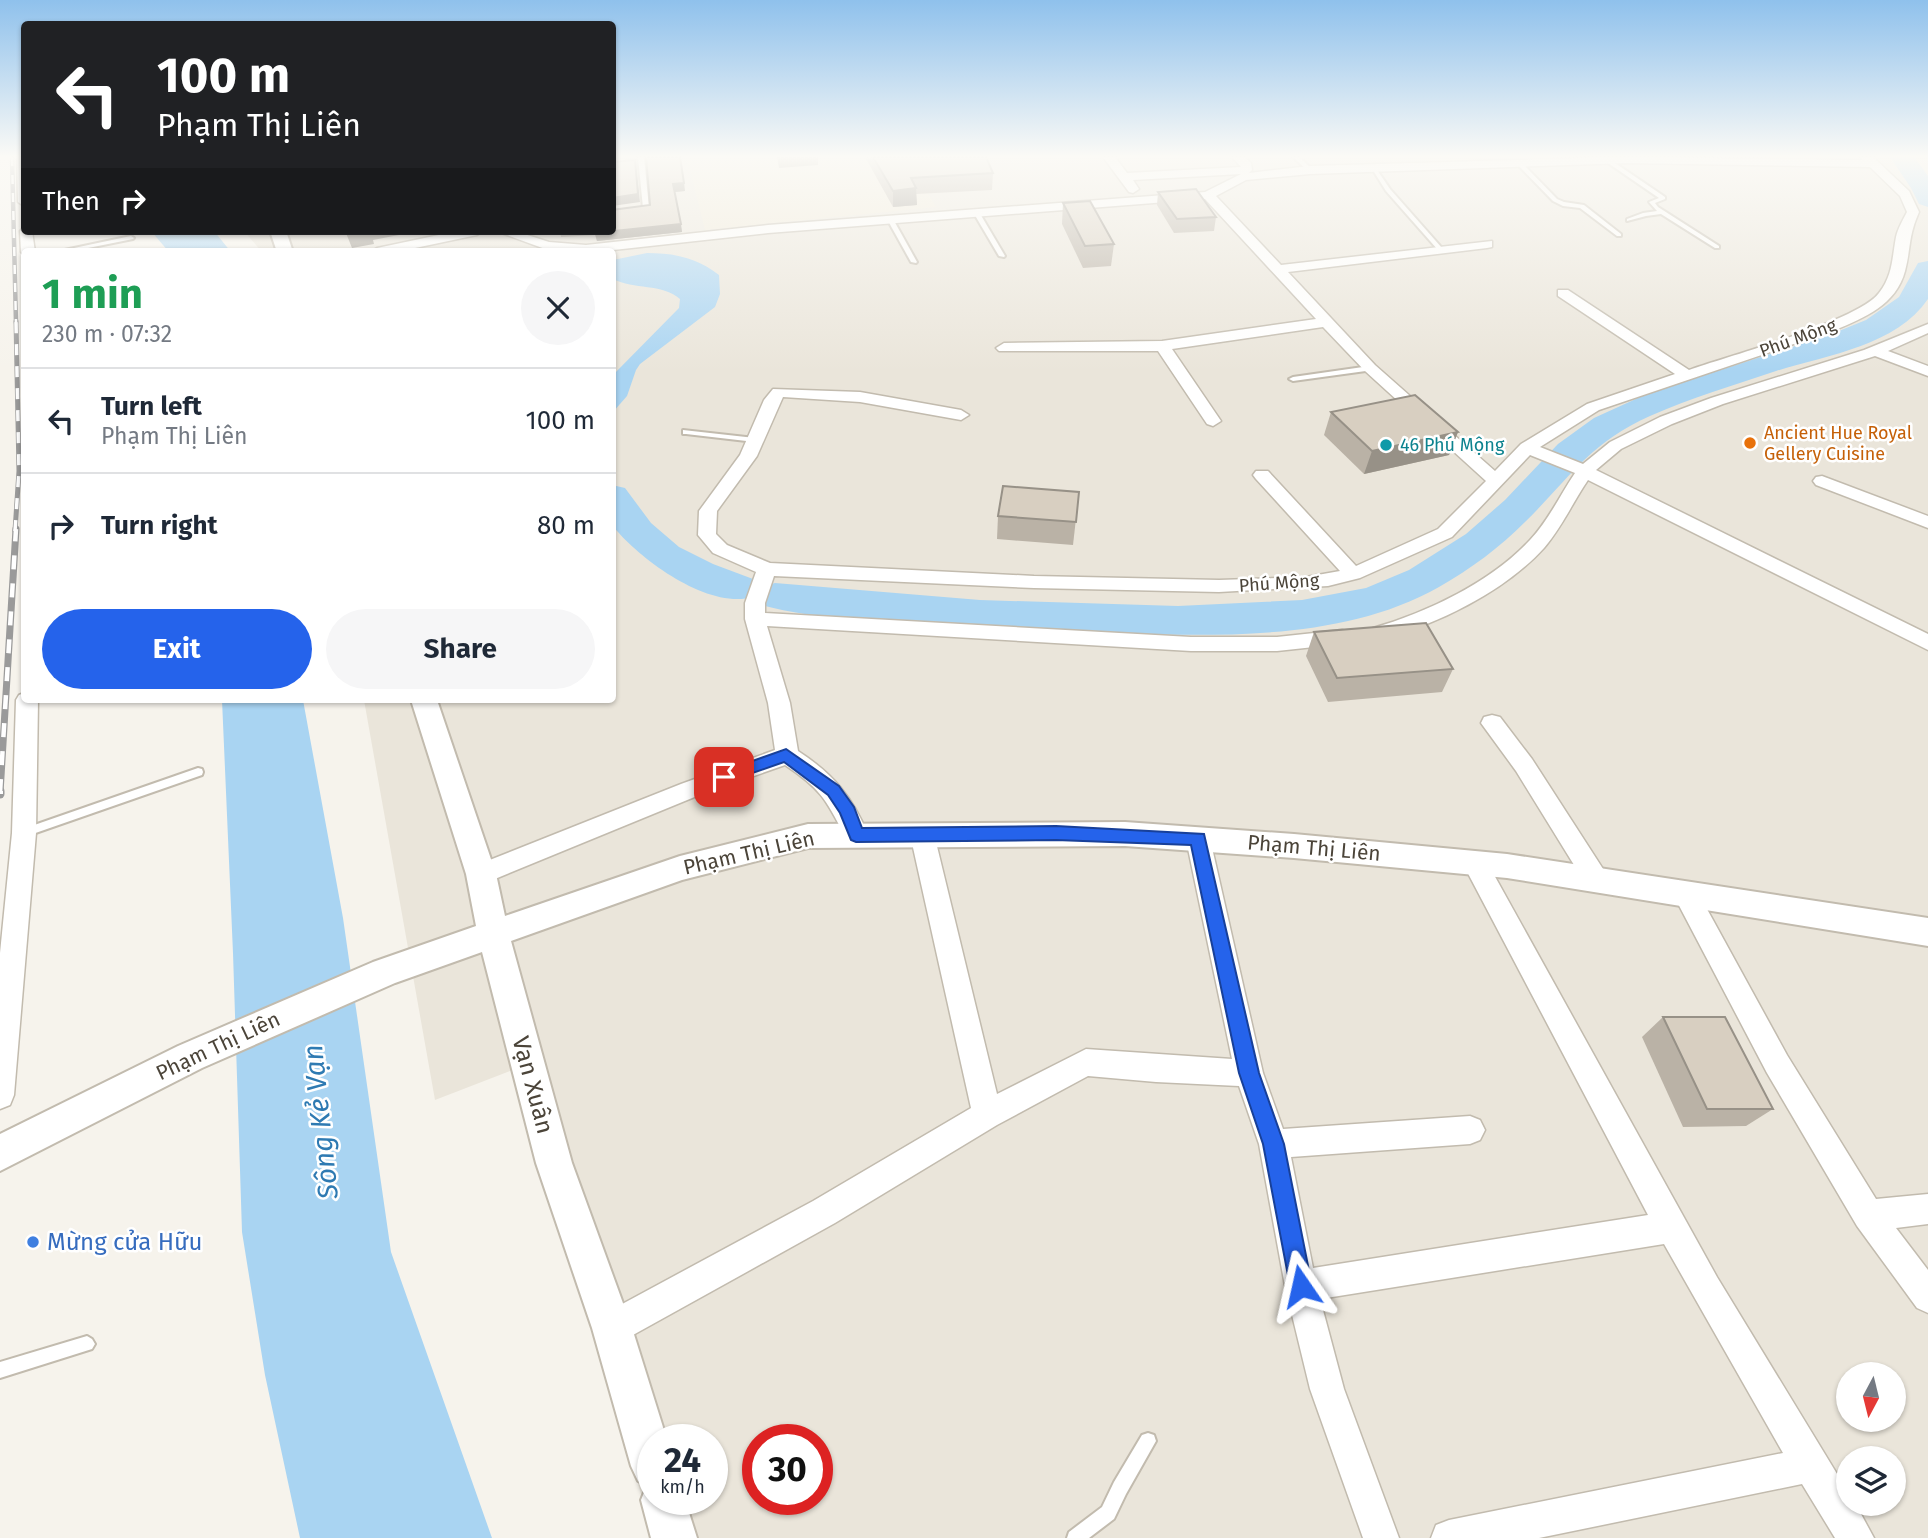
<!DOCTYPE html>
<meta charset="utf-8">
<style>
:root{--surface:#fff;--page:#f6f6f7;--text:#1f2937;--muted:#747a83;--line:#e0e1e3;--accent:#2563eb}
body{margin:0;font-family:"Fira Sans",sans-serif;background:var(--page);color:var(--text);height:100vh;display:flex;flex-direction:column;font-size:26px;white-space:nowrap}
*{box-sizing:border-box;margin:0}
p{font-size:23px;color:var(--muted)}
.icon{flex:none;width:38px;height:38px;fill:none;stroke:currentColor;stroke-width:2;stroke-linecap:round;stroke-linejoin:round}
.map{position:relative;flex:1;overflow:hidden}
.sheet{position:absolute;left:21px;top:248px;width:595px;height:455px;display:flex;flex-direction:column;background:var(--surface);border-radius:7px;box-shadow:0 2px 5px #0004}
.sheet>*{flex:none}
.banner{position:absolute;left:21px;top:21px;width:595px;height:214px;border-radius:7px;box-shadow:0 2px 5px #0004;background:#202124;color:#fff;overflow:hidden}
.needle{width:46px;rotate:187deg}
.fabs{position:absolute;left:1836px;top:1362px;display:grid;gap:14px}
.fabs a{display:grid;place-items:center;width:70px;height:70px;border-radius:50%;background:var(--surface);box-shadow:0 2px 5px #0004;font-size:35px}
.speed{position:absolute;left:637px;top:1424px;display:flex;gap:14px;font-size:35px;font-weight:700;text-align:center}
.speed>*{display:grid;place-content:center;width:91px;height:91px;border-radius:50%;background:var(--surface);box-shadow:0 2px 5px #0004;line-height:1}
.speed small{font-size:18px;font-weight:400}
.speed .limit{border:10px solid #d22;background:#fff;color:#111}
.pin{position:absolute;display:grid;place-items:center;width:60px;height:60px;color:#fff;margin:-30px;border-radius:14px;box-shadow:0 4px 10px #0006}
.me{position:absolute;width:77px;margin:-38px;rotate:349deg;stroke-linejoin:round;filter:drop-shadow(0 0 5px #0008)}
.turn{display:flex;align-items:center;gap:24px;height:147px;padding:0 21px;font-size:32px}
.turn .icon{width:91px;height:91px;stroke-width:2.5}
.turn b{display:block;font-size:49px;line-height:60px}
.then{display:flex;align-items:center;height:66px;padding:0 21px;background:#0003;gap:14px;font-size:26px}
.round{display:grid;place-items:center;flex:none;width:74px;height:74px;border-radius:37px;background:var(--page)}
.headline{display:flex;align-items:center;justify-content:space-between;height:119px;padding:0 21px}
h1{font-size:42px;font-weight:700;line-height:52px;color:#1e9e55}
.action{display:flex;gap:14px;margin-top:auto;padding:14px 21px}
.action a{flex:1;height:80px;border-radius:42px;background:var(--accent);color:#fff;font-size:28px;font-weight:700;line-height:80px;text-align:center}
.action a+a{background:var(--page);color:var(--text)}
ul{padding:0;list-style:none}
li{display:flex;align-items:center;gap:21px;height:105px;padding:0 21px;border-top:2px solid var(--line)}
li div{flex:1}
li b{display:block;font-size:26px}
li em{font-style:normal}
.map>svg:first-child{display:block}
</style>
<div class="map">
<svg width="1928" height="1538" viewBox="0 0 1928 1538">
<rect width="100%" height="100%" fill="#f6f3ec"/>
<path fill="#eae5da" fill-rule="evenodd" d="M613,157H1928V1538H654L607,1378L536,1061L435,1100L364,700H612V252H262L244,231H612ZM1848,1374H1894V1419H1848ZM653,1440H712V1500H653ZM758,1440H817V1500H758ZM1848,1458H1894V1503H1848Z"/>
<polygon fill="#efe8d6" points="687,157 906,157 936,207 705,230"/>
<g fill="#a9d4f2">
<polygon points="151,231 214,231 231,252 169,252"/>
<path d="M647,253C675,253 697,258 719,275L720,294L715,307L640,364L636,370L627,396L613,412V375L679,308L680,299C662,283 634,290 613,279V260Z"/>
<polygon points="222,700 303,700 343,918 391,1252 492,1538 300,1538 265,1375 242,1232 233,953"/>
</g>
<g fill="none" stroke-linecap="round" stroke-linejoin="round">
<g fill="#a9d4f2" fill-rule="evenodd">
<polygon points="1890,157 1914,157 1928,176 1928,207 1919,204 1911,188"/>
<path d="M1928,261V299C1896,346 1827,355 1776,371C1734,385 1691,398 1650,416C1588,444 1571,477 1525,522C1500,547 1471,569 1439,587C1347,639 1231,636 1128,634C1069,632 1009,630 950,626C893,622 815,620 761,605L755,596L761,587L775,583L980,600L1178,606L1302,600L1366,588L1409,570L1466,534L1505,500L1558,444L1594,418L1649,393L1829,335L1866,320L1899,297L1918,263Z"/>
<path d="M612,485L625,488L651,523L679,547L713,564L753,579L759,588L753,597C708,610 639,559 612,525Z"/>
</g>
<defs>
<g id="service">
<polygon points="638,157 644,157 649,208 646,210 643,208"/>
<polygon points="1293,157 1299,157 1312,169 1312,171 1308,171"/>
<polygon points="1608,161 1612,161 1665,197 1665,199 1655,203 1658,207 1719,246 1719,248 1715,248 1661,214 1646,216 1627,221 1627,219 1643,213 1657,211 1649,202 1659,198 1608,163"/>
<polygon points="1517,162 1521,162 1557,199 1564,202 1584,205 1621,234 1621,236 1617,236 1580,208 1563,206 1553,201 1517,164"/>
<polygon points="1371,167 1375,167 1390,189 1442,248 1442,250 1438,250 1386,191"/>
<polygon points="976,210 979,212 1005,256 1004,257 999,256 973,212"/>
<polygon points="888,218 893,219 917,262 916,263 911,262 887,219"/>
<polygon points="131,236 134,238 133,239 68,252 55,252"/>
<polygon points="1370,366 1374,368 1373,370 1293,381 1289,379 1293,377"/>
<polygon points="683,430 755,438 759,440 755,442 686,434 683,434"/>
<polygon points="198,768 202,769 203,772 202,775 24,837 20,836 18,833 20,830"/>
<polygon points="87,1336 92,1339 95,1344 92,1349 0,1378 0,1362"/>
<polygon points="1148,1433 1154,1435 1156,1441 1126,1494 1114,1519 1089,1538 1067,1538 1069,1532 1102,1507 1114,1482 1142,1435"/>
</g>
<g id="minor">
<polygon points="17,157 24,157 24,206 18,202"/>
<path d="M1103,157H1115L1127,173L1241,167L1232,157H1245L1251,163L1252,170L1249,173L1310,166L1615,157L1863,160L1860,157H1873L1909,191L1919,212C1908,237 1911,248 1905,271C1896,305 1864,318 1835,330L1599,410L1540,447L1583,464L1610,442L1660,417L1711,398L1864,350L1928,324V333L1888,351L1928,366V376L1875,356L1723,404L1672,424L1621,449L1596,470L1928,634V650L1588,480C1573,502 1562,527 1544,548C1503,593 1437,624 1380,640L1373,638L1370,633L1373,628C1428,612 1491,582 1530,540C1549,520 1560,495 1575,473L1530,455L1452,537L1360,578L1328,586L1219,592L1034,588L774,576L765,603V613L1191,637H1277L1342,630L1349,632L1352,637L1349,642L1342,644L1277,651H1191L767,626L790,703L798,751C832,773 853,797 868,835L864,842L856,845L848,842C827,802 824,791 785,765L697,796L490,881L481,884L472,881L469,874L472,867L681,784L775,750L768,703L745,619V603L756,572L713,553L698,535L699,511L740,455L764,400L773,389L860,392L961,410L969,415L961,420L860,402L783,397L757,456L717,511L716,534L727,545L770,563L1034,576L1219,580L1306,577L1340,571L1256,479L1253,475L1256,471H1268L1356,566L1438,529L1486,481L1365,371L1323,327L1172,349L1221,421L1213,426L1207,424L1158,351H999L996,348L1004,343L1162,341L1316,319L1205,199L768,233L595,252L548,250L496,231H515L549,242L586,245L768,225L1205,192L1241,174L1133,180L1139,189L1133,193L1129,192ZM1627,163L1870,167L1900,196L1907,212C1903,220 1898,228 1896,237C1892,258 1893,275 1879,293C1858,321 1728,356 1689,370L1568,290H1558V296L1675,374L1587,404L1521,444L1495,471L1375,365L1288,272L1487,248L1492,247V241L1281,265L1216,196L1246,180L1310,174Z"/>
<polygon points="24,227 24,231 32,231 35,252 24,252 24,255 21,252 20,231"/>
<polygon points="458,231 483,231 477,235 396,252 370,252 377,248"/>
<polygon points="1822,476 1928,516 1928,528 1816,485 1813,481 1816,477"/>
<polygon points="24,693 24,700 38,700 36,833 14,1095 10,1105 0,1109 0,953 12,833 16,700 19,695"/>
<polygon points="1492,715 1500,717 1532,759 1605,872 1608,879 1605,886 1596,889 1587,886 1516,771 1481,723 1484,717"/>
<polygon points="922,824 930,827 934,834 997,1094 1086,1049 1232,1059 1186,839 1190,832 1198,829 1206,832 1210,839 1263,1073 1283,1129 1470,1116 1480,1120 1485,1130 1480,1140 1470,1144 1291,1157 1313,1268 1648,1215 1462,862 1465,855 1474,852 1483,855 1717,1277 1848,1492 1848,1503 1855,1503 1874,1538 1835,1538 1802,1484 1539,1538 1431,1538 1436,1525 1449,1520 1783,1453 1664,1244 1320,1299 1344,1389 1399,1538 1363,1538 1310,1389 1285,1286 1259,1144 1239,1086 1156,1082 1088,1076 997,1125 835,1223 624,1340 612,1344 600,1340 596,1328 600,1316 813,1201 971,1108 910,834 914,827"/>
<polygon points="1687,885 1696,889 1787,1055 1876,1199 1928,1194 1928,1224 1896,1228 1928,1270 1928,1313 1917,1308 1857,1226 1767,1073 1674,896 1678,889"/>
</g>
<g id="tertiary">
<polygon points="270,231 286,231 293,252 277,252"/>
<polygon points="411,700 437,700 496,874 505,916 680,856 808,824 1125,822 1294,834 1507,854 1928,918 1928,946 1507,878 1294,858 1125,846 808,848 682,880 511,941 572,1163 632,1328 667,1440 653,1440 653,1500 685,1500 697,1538 651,1538 641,1500 647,1485 638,1481 631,1466 592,1328 536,1163 482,952 395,983 202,1068 0,1171 0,1134 178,1046 373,962 476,926 466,874"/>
</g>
</defs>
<use href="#service" stroke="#c2bbae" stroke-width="4"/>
<use href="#minor" stroke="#c2bbae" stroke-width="3"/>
<use href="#tertiary" stroke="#c2bbae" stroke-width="4"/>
<use href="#service" fill="#fff" fill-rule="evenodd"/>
<use href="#minor" fill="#fff" fill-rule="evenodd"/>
<use href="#tertiary" fill="#fff" fill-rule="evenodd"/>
<defs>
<polyline id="rail-far3" points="12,157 16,323"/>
<polyline id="rail-far2" points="15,531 19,471 16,321"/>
<polyline id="rail-far1" points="0,793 16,529"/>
<polyline id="rail" points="0,794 0,791"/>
</defs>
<use href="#rail-far3" stroke="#9a9a9a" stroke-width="4.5"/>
<use href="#rail-far2" stroke="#9a9a9a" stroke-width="5"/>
<use href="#rail-far1" stroke="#9a9a9a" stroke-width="7"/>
<use href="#rail" stroke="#9a9a9a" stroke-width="9"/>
<use href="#rail-far3" stroke="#fff" stroke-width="2.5" stroke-dasharray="9" stroke-linecap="butt"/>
<use href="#rail-far2" stroke="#fff" stroke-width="3.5" stroke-dasharray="11" stroke-linecap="butt"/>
<use href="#rail-far1" stroke="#fff" stroke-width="4.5" stroke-dasharray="14" stroke-linecap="butt"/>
<use href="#rail" stroke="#fff" stroke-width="6" stroke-dasharray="18" stroke-linecap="butt"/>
</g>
<g fill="#bab2a6">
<polygon points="646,157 685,191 674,192 682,232 597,241 595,235 561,237 560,231 612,231 650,205"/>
<polygon points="865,157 986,157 993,173 992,190 916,194 917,205 893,207"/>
<polygon points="1158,192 1216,217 1214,231 1174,233 1157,205"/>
<polygon points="1063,203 1114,244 1111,266 1083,268 1062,224"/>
<polygon points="1331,412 1458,432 1449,455 1364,474 1324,435"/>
<polygon points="1079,492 1073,545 997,539 998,516"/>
<polygon points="1314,632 1453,669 1442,692 1328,702 1306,656"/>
<polygon points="1663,1017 1773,1109 1746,1126 1683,1127 1642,1037"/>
</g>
<g fill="#979187">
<polygon points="681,157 685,191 674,192 673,184"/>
<polygon points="777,157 818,157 818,165 779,168"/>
<polygon points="635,160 640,202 612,206 612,198"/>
<polygon points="916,188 917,205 893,207 893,191"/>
<polygon points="681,224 682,232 597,241 595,233"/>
<polygon points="359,231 420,231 373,240 374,244 352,248 346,233"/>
<polygon points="1458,432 1449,455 1364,474 1372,451"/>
</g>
<g fill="#d8cfc1" stroke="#979187" stroke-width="2">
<polygon points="646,157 680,157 684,183 673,184 681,224 595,233 595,231 612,231 612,210 650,205"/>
<polygon points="873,157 986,157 993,173 911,178 916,188 893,191"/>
<polygon points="635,160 638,194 612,198 612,162"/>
<polygon points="1196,189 1216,217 1177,219 1158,192"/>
<polygon points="1090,201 1114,244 1085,246 1063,203"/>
<polygon points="345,231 359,231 346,233"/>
<polygon points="1415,395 1458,432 1372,451 1331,412"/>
<polygon points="1003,486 1079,492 1076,522 998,516"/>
<polygon points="1426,623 1453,669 1337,678 1314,632"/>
<polygon points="1663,1017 1725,1017 1773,1109 1707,1109"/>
</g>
<linearGradient id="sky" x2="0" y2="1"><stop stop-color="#8fc1ec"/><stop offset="0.42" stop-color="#fbfaf6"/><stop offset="1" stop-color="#fbfaf6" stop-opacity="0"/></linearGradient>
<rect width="1928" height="372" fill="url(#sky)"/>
<polygon fill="#2563eb" stroke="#184099" stroke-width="2" points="786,749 839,786 854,807 862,828 1056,826 1204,834 1259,1073 1284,1144 1312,1286 1309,1294 1301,1298 1293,1294 1290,1286 1263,1144 1239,1073 1191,845 1056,840 856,842 851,840 840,813 828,795 784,762 724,783 716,777 719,773"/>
<circle fill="#e8710a" stroke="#fff" stroke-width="2.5" cx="1750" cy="443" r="7"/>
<circle fill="#0f9aa8" stroke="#fff" stroke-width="2.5" cx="1386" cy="445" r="7"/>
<circle fill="#3f7fe0" stroke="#fff" stroke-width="2.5" cx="33" cy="1242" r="7"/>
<g text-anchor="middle" stroke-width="5" stroke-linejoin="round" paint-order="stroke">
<g font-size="18" fill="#4b4439" stroke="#fff">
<text transform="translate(1798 338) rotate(-20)" y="6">Phú Mộng</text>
<text transform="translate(1279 583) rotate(-4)" y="6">Phú Mộng</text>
</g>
<g font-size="18" fill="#c56008" stroke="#fff" text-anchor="start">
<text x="1764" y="439">Ancient Hue Royal<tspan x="1764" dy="21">Gellery Cuisine</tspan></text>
</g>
<g font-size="18" fill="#0d838f" stroke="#fff" text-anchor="start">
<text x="1400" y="451">46 Phú Mộng</text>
</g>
<g font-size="21" fill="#4b4439" stroke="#fff">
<text transform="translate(1314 848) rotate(5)" y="7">Phạm Thị Liên</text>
<text transform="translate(749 853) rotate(-13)" y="7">Phạm Thị Liên</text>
<text transform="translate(218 1046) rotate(-25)" y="7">Phạm Thị Liên</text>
</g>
<g font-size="24" fill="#4b4439" stroke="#fff">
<text transform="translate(533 1085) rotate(75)" y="8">Vạn Xuân</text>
</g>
<g font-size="24" fill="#366cbe" stroke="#fff" text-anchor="start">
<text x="47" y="1250">Mừng cửa Hữu</text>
</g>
<g font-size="28" font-style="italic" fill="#2e7ab2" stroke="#fff">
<text transform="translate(320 1122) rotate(-96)" y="10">Sông Kẻ Vạn</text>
</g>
</g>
</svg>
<div class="fabs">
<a><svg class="needle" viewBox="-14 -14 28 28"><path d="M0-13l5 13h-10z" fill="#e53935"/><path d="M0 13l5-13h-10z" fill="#747a83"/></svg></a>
<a><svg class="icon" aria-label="layers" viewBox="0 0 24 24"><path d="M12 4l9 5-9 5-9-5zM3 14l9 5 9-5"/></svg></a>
</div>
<div class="speed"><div>24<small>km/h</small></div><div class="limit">30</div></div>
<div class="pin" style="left:724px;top:777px;background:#d93025"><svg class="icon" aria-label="arrive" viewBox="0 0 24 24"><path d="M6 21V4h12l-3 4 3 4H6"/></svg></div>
<svg class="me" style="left:1301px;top:1286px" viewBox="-20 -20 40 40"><path d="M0-17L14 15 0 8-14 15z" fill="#2563eb" stroke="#fff" stroke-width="4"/></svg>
<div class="banner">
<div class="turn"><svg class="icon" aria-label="left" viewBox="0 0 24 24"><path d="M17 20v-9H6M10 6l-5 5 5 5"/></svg><div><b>100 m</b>Phạm Thị Liên</div></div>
<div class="then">Then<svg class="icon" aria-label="right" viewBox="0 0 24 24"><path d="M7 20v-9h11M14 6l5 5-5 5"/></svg></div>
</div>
<section class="sheet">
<div class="headline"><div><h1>1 min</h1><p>230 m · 07:32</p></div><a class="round"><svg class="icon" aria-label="close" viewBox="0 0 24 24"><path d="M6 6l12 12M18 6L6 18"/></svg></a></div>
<ul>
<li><svg class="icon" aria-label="left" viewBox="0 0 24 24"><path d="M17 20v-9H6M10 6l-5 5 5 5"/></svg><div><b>Turn left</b><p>Phạm Thị Liên</p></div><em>100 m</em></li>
<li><svg class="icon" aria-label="right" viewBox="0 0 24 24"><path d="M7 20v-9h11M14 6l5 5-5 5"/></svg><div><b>Turn right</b></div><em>80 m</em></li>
</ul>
<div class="action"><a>Exit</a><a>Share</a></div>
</section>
</div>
